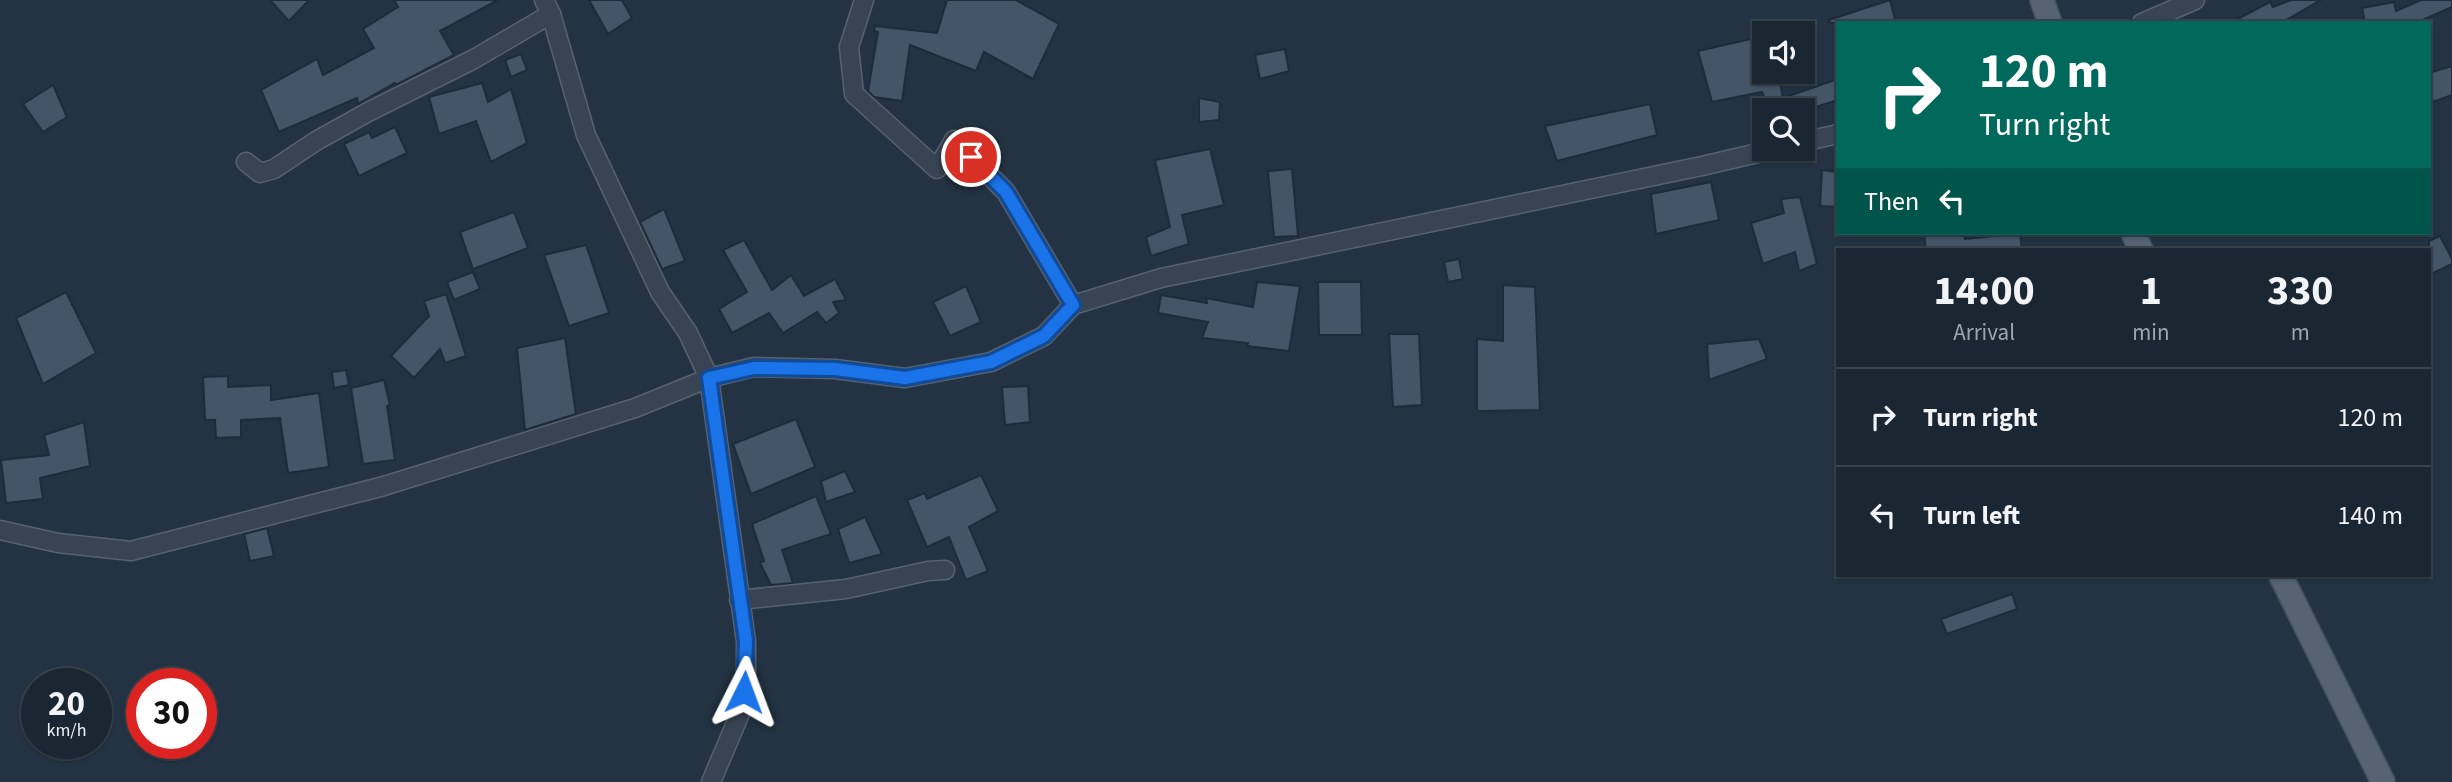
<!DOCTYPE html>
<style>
:root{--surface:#1a2632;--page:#232e3a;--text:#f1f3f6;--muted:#9fa5ac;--line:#38434d}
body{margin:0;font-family:"Source Sans 3",sans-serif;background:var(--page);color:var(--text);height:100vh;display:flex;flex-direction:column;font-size:26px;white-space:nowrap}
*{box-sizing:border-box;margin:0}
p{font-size:23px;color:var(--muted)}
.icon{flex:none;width:38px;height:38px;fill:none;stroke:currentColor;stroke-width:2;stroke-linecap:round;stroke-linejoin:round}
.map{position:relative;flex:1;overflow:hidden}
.panel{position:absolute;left:1836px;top:248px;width:595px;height:329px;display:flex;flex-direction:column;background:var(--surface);border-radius:0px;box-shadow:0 2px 5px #0004,0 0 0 2px var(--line)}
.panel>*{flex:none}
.banner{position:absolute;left:1836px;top:21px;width:595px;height:214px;border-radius:0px;box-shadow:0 2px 5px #0004,0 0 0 2px var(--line);background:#00695c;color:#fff;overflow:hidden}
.fabs{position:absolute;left:1752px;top:21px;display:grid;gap:14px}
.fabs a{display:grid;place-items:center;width:63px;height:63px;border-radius:0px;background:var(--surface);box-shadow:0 2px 5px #0004,0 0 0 2px var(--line);font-size:35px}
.speed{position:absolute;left:21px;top:668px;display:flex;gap:14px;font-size:35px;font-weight:700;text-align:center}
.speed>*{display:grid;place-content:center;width:91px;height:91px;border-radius:50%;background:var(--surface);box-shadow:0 2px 5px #0004,0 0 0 2px var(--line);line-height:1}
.speed small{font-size:18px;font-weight:400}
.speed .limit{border:10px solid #d22;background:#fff;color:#111}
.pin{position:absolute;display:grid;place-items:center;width:60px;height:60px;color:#fff;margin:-30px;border:4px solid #fff;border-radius:50%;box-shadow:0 2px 7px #0007}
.me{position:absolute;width:77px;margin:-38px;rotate:3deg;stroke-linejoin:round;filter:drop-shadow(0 0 5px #0008)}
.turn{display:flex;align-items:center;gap:24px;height:147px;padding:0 28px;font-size:32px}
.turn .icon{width:91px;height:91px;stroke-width:2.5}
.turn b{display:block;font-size:49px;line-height:60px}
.then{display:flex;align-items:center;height:66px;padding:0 28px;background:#0003;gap:14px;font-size:26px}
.eta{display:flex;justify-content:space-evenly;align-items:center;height:119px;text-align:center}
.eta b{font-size:42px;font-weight:700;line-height:49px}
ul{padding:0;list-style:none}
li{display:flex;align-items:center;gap:21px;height:98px;padding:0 28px;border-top:2px solid var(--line)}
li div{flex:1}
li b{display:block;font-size:26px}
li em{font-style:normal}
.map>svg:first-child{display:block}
</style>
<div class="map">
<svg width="2452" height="782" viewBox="0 0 2452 782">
<rect width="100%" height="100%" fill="#233343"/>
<g fill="#445568" stroke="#1e2b3a" stroke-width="2">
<polygon points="270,0 309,0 289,21"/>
<polygon points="394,0 498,0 440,31 454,55 396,85 395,83 358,104 357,98 279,132 261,90 317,59 323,75 374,48 363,29 398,7"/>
<polygon points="589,0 622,0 632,18 608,34"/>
<polygon points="947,0 1016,0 1059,24 1033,79 984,52 976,71 910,45 902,101 874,97 868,91 878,32 874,31 875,26 937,33"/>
<polygon points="1890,0 1896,23 1830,23 1829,20"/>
<polygon points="2291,0 2321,0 2281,23 2230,23 2270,2 2273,7"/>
<polygon points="2421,0 2452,0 2452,7 2416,23 2365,23 2362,8 2394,2 2396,11"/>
<polygon points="1764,36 1764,72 1778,72 1783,98 1838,79 1838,100 1806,110 1754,110 1753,108 1767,103 1762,92 1712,102 1698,51"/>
<polygon points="1285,49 1289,71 1260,79 1255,55"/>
<polygon points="521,54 527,70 511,77 505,60"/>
<polygon points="2452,66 2452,95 2433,102 2429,89 2429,73"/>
<polygon points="482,83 488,102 511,89 527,143 491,162 476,121 439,134 429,97"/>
<polygon points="53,85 67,117 43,132 23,104"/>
<polygon points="1199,98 1220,102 1219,120 1199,122"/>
<polygon points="1650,104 1657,135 1557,161 1545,126"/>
<polygon points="395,127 407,153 359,176 344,144 369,132 372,138"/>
<polygon points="1210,149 1224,205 1182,215 1189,244 1151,256 1146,237 1170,227 1155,160"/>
<polygon points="1292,169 1298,236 1274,237 1268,171"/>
<polygon points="1822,170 1838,172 1838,207 1820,206"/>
<polygon points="1711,182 1719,220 1656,234 1651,194"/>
<polygon points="1800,197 1817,264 1799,271 1795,252 1763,264 1751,223 1784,213 1781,199"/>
<polygon points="664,209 685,261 662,269 640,222"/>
<polygon points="514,212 528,248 473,269 460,232"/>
<polygon points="1924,233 1964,233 1965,239 1994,236 1994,233 2020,233 2022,250 1926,250"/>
<polygon points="2440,236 2452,259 2452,264 2429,275 2429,241"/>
<polygon points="744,240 772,290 791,275 804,296 835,279 846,300 833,302 839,313 826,323 817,312 783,333 769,313 732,333 719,309 747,292 723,250"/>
<polygon points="586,245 609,313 569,326 544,255"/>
<polygon points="1459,259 1463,279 1448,282 1444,262"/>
<polygon points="473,272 480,289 454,300 447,282"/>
<polygon points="1257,282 1300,286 1289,351 1247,346 1248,343 1202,338 1208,322 1158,313 1161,295 1207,303 1206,298 1253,307"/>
<polygon points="1318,282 1361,282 1362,335 1319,335"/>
<polygon points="1503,285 1535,287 1540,410 1477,411 1477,339 1503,341"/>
<polygon points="966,286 981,322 950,336 933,302"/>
<polygon points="66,292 96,353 43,384 16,318"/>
<polygon points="446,294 466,356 445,363 440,349 414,378 391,356 429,316 424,301"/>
<polygon points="1389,334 1419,334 1422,405 1393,407"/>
<polygon points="565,338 576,414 525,430 517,348"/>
<polygon points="1759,339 1767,359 1709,380 1707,344"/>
<polygon points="346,370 349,385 334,388 332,372"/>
<polygon points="228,376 228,387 271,385 271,400 319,393 329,467 288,473 280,418 241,420 241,437 216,438 215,420 205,420 203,377"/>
<polygon points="384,380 390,405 387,406 395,460 363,464 351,388"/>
<polygon points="1028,386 1030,422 1005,425 1002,387"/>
<polygon points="796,419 815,467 751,494 733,444"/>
<polygon points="84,422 90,466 40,478 43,499 6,503 1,460 49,455 44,435"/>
<polygon points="845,471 855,492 826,502 821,481"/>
<polygon points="981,475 998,511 969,527 988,571 966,580 949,537 927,547 907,500 925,493 927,499"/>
<polygon points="816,496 831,534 782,550 793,583 771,585 760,563 764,561 752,524"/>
<polygon points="865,517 882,554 849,563 838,529"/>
<polygon points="267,528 274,556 250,561 244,534"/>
<polygon points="2012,594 2017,609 1947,634 1941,619"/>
</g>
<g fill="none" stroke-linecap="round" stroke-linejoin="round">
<defs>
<g id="minor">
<polyline points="544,0 551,14 586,135 660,292 688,333 709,378 754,367 835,369 905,378 991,362 1044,336 1073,305 1161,278 1702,166 1775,149"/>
<polyline points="864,0 849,47 854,94 937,169 954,140 1006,192 1073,305"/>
<polyline points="2142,23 2195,0"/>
<polyline points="1802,142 1838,134"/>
<polyline points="246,162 260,173 274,169 316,141 370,111 474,59 551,14"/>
<polyline points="0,530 58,543 131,551 384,486 635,408 709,378 746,641 746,675 742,709 711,782"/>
<polyline points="739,600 846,589 928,571 945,570"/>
</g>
<g id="major">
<polyline points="2042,0 2050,23"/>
<polyline points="2133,233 2141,250"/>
<polyline points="2281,576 2383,782"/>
</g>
</defs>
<use href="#minor" stroke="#566270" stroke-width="21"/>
<use href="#major" stroke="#44505f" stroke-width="26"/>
<use href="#minor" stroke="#384453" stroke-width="18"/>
<use href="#major" stroke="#566373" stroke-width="23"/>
</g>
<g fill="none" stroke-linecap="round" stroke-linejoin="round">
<defs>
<polyline id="route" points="744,692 746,641 709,378 754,368 835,369 905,378 969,366 991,362 1044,336 1073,305 1006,192 971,157"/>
</defs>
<use href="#route" stroke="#114b97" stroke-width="18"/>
<use href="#route" stroke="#1a73e8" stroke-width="12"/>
</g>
</svg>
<div class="fabs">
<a><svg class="icon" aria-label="sound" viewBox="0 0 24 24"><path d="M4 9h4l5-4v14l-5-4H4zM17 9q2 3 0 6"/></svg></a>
<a><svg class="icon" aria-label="search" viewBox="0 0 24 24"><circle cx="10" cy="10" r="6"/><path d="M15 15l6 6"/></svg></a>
</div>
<div class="speed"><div>20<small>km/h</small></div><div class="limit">30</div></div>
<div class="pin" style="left:971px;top:157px;background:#d93025"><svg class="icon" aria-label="arrive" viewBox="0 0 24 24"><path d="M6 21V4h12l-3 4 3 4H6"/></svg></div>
<svg class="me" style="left:744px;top:692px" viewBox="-20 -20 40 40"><path d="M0-17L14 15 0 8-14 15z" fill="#1a73e8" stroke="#fff" stroke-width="4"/></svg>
<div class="banner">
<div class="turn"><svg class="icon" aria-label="right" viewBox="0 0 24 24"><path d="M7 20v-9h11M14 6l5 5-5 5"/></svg><div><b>120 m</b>Turn right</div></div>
<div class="then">Then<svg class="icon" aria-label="left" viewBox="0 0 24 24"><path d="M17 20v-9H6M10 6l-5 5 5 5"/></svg></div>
</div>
<section class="panel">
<div class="eta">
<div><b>14:00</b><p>Arrival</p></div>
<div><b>1</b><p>min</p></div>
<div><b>330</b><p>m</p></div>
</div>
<ul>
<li><svg class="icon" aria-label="right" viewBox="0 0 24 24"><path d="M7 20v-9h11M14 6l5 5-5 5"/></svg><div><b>Turn right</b></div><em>120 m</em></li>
<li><svg class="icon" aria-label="left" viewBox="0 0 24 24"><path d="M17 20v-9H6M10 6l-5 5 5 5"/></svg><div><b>Turn left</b></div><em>140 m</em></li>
</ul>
</section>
</div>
